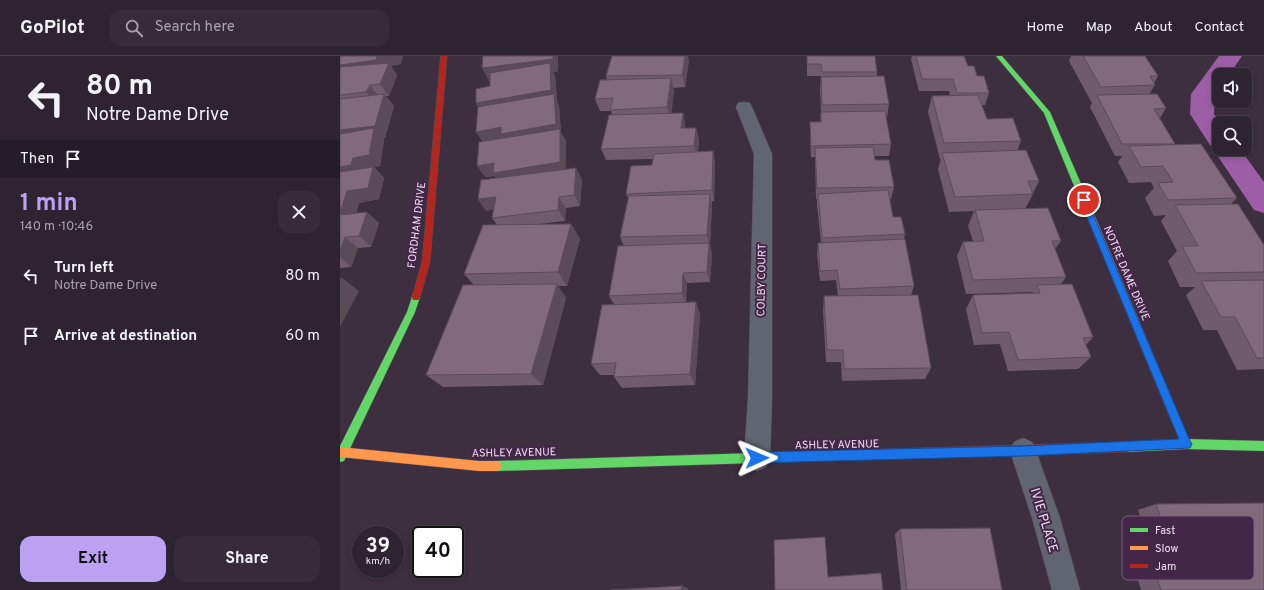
<!DOCTYPE html>
<meta charset="utf-8">
<style>
:root{--surface:#2e2330;--page:#362b38;--text:#f1f3f6;--muted:#a7a4ab;--line:#49404c;--accent:#bca0f2}
body{margin:0;font-family:Overpass,sans-serif;background:var(--page);color:var(--text);height:100vh;display:flex;flex-direction:column;font-size:15px;white-space:nowrap}
*{box-sizing:border-box;margin:0}
p{font-size:13px;color:var(--muted)}
.icon{flex:none;width:22px;height:22px;fill:none;stroke:currentColor;stroke-width:2;stroke-linecap:round;stroke-linejoin:round}
.map{position:relative;flex:1;overflow:hidden}
.side{display:flex;flex-direction:column;background:var(--surface);width:340px}
.side>*{flex:none}
.banner{background:#2e2330;color:var(--text);overflow:hidden}
.controls{position:absolute;left:872px;top:12px;display:grid;gap:8px}
.controls a{display:grid;place-items:center;width:40px;height:40px;border-radius:8px;background:var(--surface);box-shadow:0 2px 6px #0003,0 0 0 1px var(--line);font-size:20px}
.speed{position:absolute;left:12px;top:470px;display:flex;gap:8px;font-size:20px;font-weight:700;text-align:center}
.speed>*{display:grid;place-content:center;width:52px;height:52px;border-radius:50%;background:var(--surface);box-shadow:0 2px 6px #0003,0 0 0 1px var(--line);line-height:1}
.speed small{font-size:10px;font-weight:400}
.speed .limit{border:2px solid #111;border-radius:6px;background:#fff;color:#111}
.pin{position:absolute;display:grid;place-items:center;width:34px;height:34px;color:#fff;margin:-17px;border:2px solid #fff;border-radius:50%;box-shadow:0 1px 4px #0007}
.me{position:absolute;width:44px;margin:-22px;rotate:89deg;stroke-linejoin:round;filter:drop-shadow(0 0 3px #0008)}
.turn{display:flex;align-items:center;gap:14px;height:84px;padding:0 20px;font-size:18px}
.turn .icon{width:52px;height:52px;stroke-width:2.5}
.turn b{display:block;font-size:28px;line-height:34px}
.then{display:flex;align-items:center;height:38px;padding:0 20px;background:#0003;gap:8px;font-size:15px}
.round{display:grid;place-items:center;flex:none;width:42px;height:42px;border-radius:12px;background:var(--page)}
.headline{display:flex;align-items:center;justify-content:space-between;height:68px;padding:0 20px}
h1{font-size:24px;font-weight:700;line-height:30px;color:var(--accent)}
.action{display:flex;gap:8px;margin-top:auto;padding:8px 20px}
.action a{flex:1;height:46px;border-radius:12px;background:var(--accent);color:#111;font-size:16px;font-weight:700;line-height:46px;text-align:center}
.action a+a{background:var(--page);color:var(--text)}
ul{padding:0;list-style:none}
li{display:flex;align-items:center;gap:12px;height:60px;padding:0 20px}
li div{flex:1}
li b{display:block;font-size:15px}
li em{font-style:normal}
header{display:flex;align-items:center;gap:24px;box-sizing:border-box;height:56px;padding:0 20px;background:var(--surface);border-bottom:1px solid var(--line)}
header strong{font-size:19px}
nav{display:flex;gap:22px;margin-inline-start:auto;font-size:14px}
.search{width:280px;height:36px;background:var(--page);display:flex;align-items:center;gap:10px;box-sizing:border-box;padding:0 14px;border-radius:12px;color:var(--muted);font-size:15px}
main{display:flex;flex:1;min-height:0}
.map>svg:first-child{display:block}
</style>
<header>
<strong>GoPilot</strong>
<div class="search"><svg class="icon" aria-label="search" viewBox="0 0 24 24"><circle cx="10" cy="10" r="6"/><path d="M15 15l6 6"/></svg>Search here</div>
<nav><a>Home</a><a>Map</a><a>About</a><a>Contact</a></nav>
</header>
<main>
<section class="side">
<div class="banner">
<div class="turn"><svg class="icon" aria-label="left" viewBox="0 0 24 24"><path d="M17 20v-9H6M10 6l-5 5 5 5"/></svg><div><b>80 m</b>Notre Dame Drive</div></div>
<div class="then">Then<svg class="icon" aria-label="arrive" viewBox="0 0 24 24"><path d="M6 21V4h12l-3 4 3 4H6"/></svg></div>
</div>
<div class="headline"><div><h1>1 min</h1><p>140 m · 10:46</p></div><a class="round"><svg class="icon" aria-label="close" viewBox="0 0 24 24"><path d="M6 6l12 12M18 6L6 18"/></svg></a></div>
<ul>
<li><svg class="icon" aria-label="left" viewBox="0 0 24 24"><path d="M17 20v-9H6M10 6l-5 5 5 5"/></svg><div><b>Turn left</b><p>Notre Dame Drive</p></div><em>80 m</em></li>
<li><svg class="icon" aria-label="arrive" viewBox="0 0 24 24"><path d="M6 21V4h12l-3 4 3 4H6"/></svg><div><b>Arrive at destination</b></div><em>60 m</em></li>
</ul>
<div class="action"><a>Exit</a><a>Share</a></div>
</section>
<div class="map">
<svg width="924" height="534" viewBox="0 0 924 534">
<rect width="100%" height="100%" fill="#3e2f40"/>
<g fill="none" stroke-linecap="round" stroke-linejoin="round">
<polygon fill="#9c5ea5" fill-rule="evenodd" points="879,0 902,0 889,19 879,19 879,33 875,38 874,58 881,67 879,67 879,93 900,93 924,126 924,157 914,154 877,99 873,93 875,90 870,89 850,58 851,38"/>
<defs>
<g id="street">
<polygon points="404,46 410,47 412,51 432,98 432,343 430,402 426,411 417,415 408,411 404,402 408,343 414,98 396,51 398,47"/>
<polygon points="683,382 692,386 696,395 720,462 740,534 712,534 692,462 670,395 674,386"/>
</g>
<g id="fast">
<polygon points="656,0 662,0 710,56 745,137 744,139 738,139 737,137 704,57"/>
<polygon points="76,237 79,238 80,241 75,256 4,405 0,406 0,390 67,256 73,238"/>
<polygon points="846,383 924,385 924,395 846,393 786,396 782,395 781,391 782,387 786,386"/>
<polygon points="451,396 455,397 456,401 455,405 451,406 156,415 152,414 151,410 152,406 156,405"/>
</g>
<g id="slow">
<polygon points="741,134 745,137 851,388 850,392 846,393 842,392 841,388 737,137"/>
<polygon points="0,391 139,405 156,405 160,406 161,410 160,414 156,415 139,415 0,401"/>
</g>
<g id="jam">
<polygon points="101,0 107,0 90,206 80,241 79,244 73,244 72,241 82,206"/>
<polygon points="786,386 790,387 791,391 790,395 786,396 451,406 447,405 446,401 447,397 451,396"/>
</g>
</defs>
<use href="#street" stroke="#5a4d5b" stroke-width="1"/>
<use href="#fast" stroke="#5a4d5b" stroke-width="1"/>
<use href="#slow" stroke="#5a4d5b" stroke-width="1"/>
<use href="#jam" stroke="#5a4d5b" stroke-width="1"/>
<use href="#street" fill="#616571" fill-rule="evenodd"/>
<use href="#fast" fill="#63d668" fill-rule="evenodd"/>
<use href="#slow" fill="#ff974d" fill-rule="evenodd"/>
<use href="#jam" fill="#b3261e" fill-rule="evenodd"/>
</g>
<g fill="#705b6c">
<polygon points="0,0 63,0 61,8 51,10 57,19 49,40 46,40 54,50 45,82 43,82 44,84 40,110 34,111 44,122 39,143 19,147 16,157 39,167 31,191 18,192 11,211 0,212"/>
<polygon points="143,0 218,15 213,16 215,20 217,45 219,50 221,77 226,85 226,113 242,123 240,150 226,152 225,165 199,168 231,168 240,183 227,230 218,230 226,242 203,329 103,331 86,319 134,229 124,218 157,169 152,162 154,153 146,155 138,143 156,122 155,120 145,121 143,86 136,76 138,51 136,47 150,30 150,24 149,25"/>
<polygon points="467,0 537,16 537,20 549,48 547,61 546,61 551,88 549,100 534,100 535,104 554,131 551,143 549,143 553,161 565,178 564,183 574,230 571,239 591,312 585,323 502,325 501,306 486,306 483,254 484,240 498,240 496,224 480,225 477,198 478,187 481,187 477,149 477,143 476,143 475,101 471,101 470,78 470,66 480,66 481,56 480,33 481,20 467,20"/>
<polygon points="572,0 624,0 628,10 637,20 649,37 645,49 642,49 647,63 681,85 677,95 699,125 693,137 693,138 685,153 721,185 715,193 726,221 721,228 753,281 746,289 751,301 738,313 668,315 660,288 634,289 626,253 633,239 692,237 693,236 626,238 617,200 623,186 633,185 628,170 634,155 609,156 598,113 601,103 600,103 588,56 592,40 610,39 609,35 579,35 571,3"/>
<polygon points="731,0 805,0 818,20 814,27 815,29 809,38 826,52 820,62 835,88 834,89 897,142 891,148 924,189 924,313 897,314 877,274 863,274 846,239 855,231 840,231 828,205 837,195 821,165 826,159 814,160 805,142 814,132 811,126 789,127 778,106 782,100 775,100 750,51 752,47 729,5"/>
<polygon points="349,4 345,31 333,32 334,34 331,57 343,57 345,69 345,72 356,72 359,84 358,96 373,95 375,107 374,145 372,145 372,150 370,188 372,198 370,226 347,227 346,246 356,246 360,259 355,329 282,332 274,321 274,319 260,319 251,308 274,248 269,240 284,190 280,181 288,142 286,138 312,109 313,103 266,104 261,93 272,59 271,55 260,55 255,43 267,24 266,20"/>
<polygon points="816,448 924,534 801,534 784,480 801,475 805,475 798,454"/>
<polygon points="560,473 662,534 561,534 555,478"/>
</g>
<g fill="#5b4a58">
<polygon points="37,0 63,0 61,8 51,10 57,19 49,40 40,28 0,22 0,9"/>
<polygon points="213,0 218,0 218,15 213,16 215,20 217,45 219,50 221,77 226,85 226,118 161,129 155,120 145,121 137,110 144,87 136,76 161,71 216,68 143,59 136,47 210,16 149,25 142,12"/>
<polygon points="345,0 348,0 349,4 345,31 342,19"/>
<polygon points="331,22 334,34 331,63 327,51"/>
<polygon points="30,29 39,41 36,49 26,36"/>
<polygon points="44,38 54,50 45,82 43,82 44,84 40,110 34,111 44,122 39,143 19,147 15,162 0,165 0,74"/>
<polygon points="343,57 345,69 344,84 341,72"/>
<polygon points="356,72 359,84 357,102 354,90"/>
<polygon points="373,95 375,107 374,145 372,134"/>
<polygon points="236,112 242,123 240,150 234,139"/>
<polygon points="370,138 372,150 370,188 372,198 370,226 367,216 369,189 367,179"/>
<polygon points="156,141 164,152 146,155 138,143"/>
<polygon points="219,141 226,152 225,165 218,154"/>
<polygon points="27,156 39,167 31,191 19,180"/>
<polygon points="231,168 240,183 227,230 218,216"/>
<polygon points="5,181 18,192 11,211 0,201 0,195"/>
<polygon points="343,217 347,227 345,247 342,237"/>
<polygon points="1,221 19,235 0,271 0,222"/>
<polygon points="217,228 226,242 203,329 191,318"/>
<polygon points="356,246 360,259 355,329 350,318"/>
<polygon points="342,530 348,532 348,534 341,534"/>
</g>
<g fill="#826a7d" stroke="#5b4a58">
<polygon points="0,0 37,0 36,4 0,9"/>
<polygon points="143,0 213,0 213,3 142,12"/>
<polygon points="272,0 345,0 342,19 266,20"/>
<polygon points="467,0 535,0 537,16 482,16 481,8 467,8"/>
<polygon points="576,0 624,0 628,10 634,10 637,20 644,20 649,37 617,37 613,23 582,23"/>
<polygon points="743,0 805,0 818,20 810,20 815,29 761,31"/>
<polygon points="49,7 40,28 30,29 26,36 0,39 0,11"/>
<polygon points="210,7 211,34 136,47 136,33 150,30 150,17"/>
<polygon points="544,20 549,48 482,49 481,21"/>
<polygon points="331,22 327,51 270,54 273,42 255,43 260,24"/>
<polygon points="44,38 35,70 0,74 0,43"/>
<polygon points="214,38 216,68 161,78 161,71 136,76 138,51"/>
<polygon points="817,38 826,52 814,53 835,88 782,88 757,39"/>
<polygon points="638,39 647,63 673,62 681,85 604,87 592,40"/>
<polygon points="545,55 551,88 471,90 470,66 481,66 481,56"/>
<polygon points="343,57 341,72 356,72 354,90 261,93 269,59"/>
<polygon points="34,72 29,99 13,102 11,109 0,111 0,78"/>
<polygon points="220,73 220,106 153,117 154,107 137,110 139,86"/>
<polygon points="861,88 897,142 828,144 818,127 833,126 823,110 801,111 789,90"/>
<polygon points="533,91 535,104 549,104 554,131 477,132 475,92"/>
<polygon points="686,94 699,125 688,125 693,138 615,141 602,97"/>
<polygon points="373,95 372,134 286,138 291,110 312,109 314,98"/>
<polygon points="33,111 28,132 7,135 2,151 0,152 0,116"/>
<polygon points="236,112 234,139 219,141 218,154 152,162 156,141 138,143 141,124"/>
<polygon points="548,134 553,161 561,161 565,178 482,182 478,138"/>
<polygon points="370,138 367,179 280,181 289,140"/>
<polygon points="898,148 924,189 924,216 856,217 842,190 858,190 835,149"/>
<polygon points="708,152 721,185 712,185 726,221 633,224 623,186 644,185 635,154"/>
<polygon points="27,156 19,180 5,181 0,195 0,159"/>
<polygon points="231,168 218,216 124,218 143,169"/>
<polygon points="565,183 574,230 500,233 497,214 480,215 478,187"/>
<polygon points="369,187 367,216 343,217 342,237 269,240 278,190"/>
<polygon points="924,224 924,302 917,302 895,261 881,261 861,225"/>
<polygon points="217,228 191,318 86,319 123,229"/>
<polygon points="732,228 753,281 743,282 751,301 678,304 669,276 642,277 633,239 700,237 697,229"/>
<polygon points="578,239 591,312 504,313 503,294 487,294 484,240"/>
<polygon points="356,246 350,318 274,321 276,307 251,308 262,249"/>
<polygon points="924,447 924,534 821,534 801,475 825,474 816,448"/>
<polygon points="650,472 662,534 567,534 560,473"/>
<polygon points="485,481 488,521 541,517 543,534 435,534 434,484"/>
<polygon points="342,530 341,534 270,534"/>
</g>
<polygon fill="#1a73e8" stroke="#114b97" points="744,141 747,144 850,385 852,388 850,392 683,400 417,407 413,405 412,402 413,398 417,396 683,390 839,383 740,144"/>
<g text-anchor="middle" stroke-width="4" stroke-linejoin="round" paint-order="stroke">
<g font-size="11" fill="#f1dff4" stroke="#442748">
<text transform="translate(76 169) rotate(-83)" y="4">FORDHAM DRIVE</text>
<text transform="translate(787 217) rotate(67)" y="4">NOTRE DAME DRIVE</text>
<text transform="translate(421 224) rotate(-89)" y="4">COLBY COURT</text>
<text transform="translate(497 388) rotate(-1)" y="4">ASHLEY AVENUE</text>
<text transform="translate(174 396) rotate(-1)" y="4">ASHLEY AVENUE</text>
</g>
<g font-size="13" fill="#f1dff4" stroke="#442748">
<text transform="translate(705 464) rotate(73)" y="5">IVIE PLACE</text>
</g>
</g>
<rect x="782" y="460" width="132" height="64" rx="6" fill="#442748" stroke="#785e7c" stroke-width="1"/>
<rect x="790" y="472" width="18" height="4" fill="#63d668"/>
<rect x="790" y="490" width="18" height="4" fill="#ff974d"/>
<rect x="790" y="508" width="18" height="4" fill="#b3261e"/>
<g font-size="11" fill="#f1dff4">
<text x="815" y="478">Fast</text>
<text x="815" y="496">Slow</text>
<text x="815" y="514">Jam</text>
</g>
</svg>
<div class="controls">
<a><svg class="icon" aria-label="sound" viewBox="0 0 24 24"><path d="M4 9h4l5-4v14l-5-4H4zM17 9q2 3 0 6"/></svg></a>
<a><svg class="icon" aria-label="search" viewBox="0 0 24 24"><circle cx="10" cy="10" r="6"/><path d="M15 15l6 6"/></svg></a>
</div>
<div class="speed"><div>39<small>km/h</small></div><div class="limit">40</div></div>
<div class="pin" style="left:744px;top:144px;background:#d93025"><svg class="icon" aria-label="arrive" viewBox="0 0 24 24"><path d="M6 21V4h12l-3 4 3 4H6"/></svg></div>
<svg class="me" style="left:417px;top:402px" viewBox="-20 -20 40 40"><path d="M0-17L14 15 0 8-14 15z" fill="#1a73e8" stroke="#fff" stroke-width="4"/></svg>
</div>
</main>
